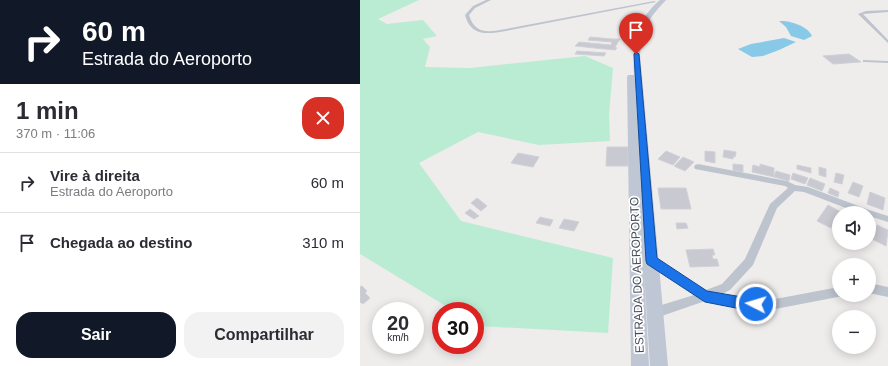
<!DOCTYPE html>
<html lang="pt">
<meta charset="utf-8">
<style>
:root{--surface:#fff;--page:#f2f2f3;--text:#2b2b33;--muted:#7c7c81;--line:#e1e1e2;--accent:#111827}
body{margin:0;font-family:Arial,sans-serif;background:var(--page);color:var(--text);height:100vh;display:flex;flex-direction:column;font-size:15px;white-space:nowrap}
*{box-sizing:border-box;margin:0}
p{font-size:13px;color:var(--muted)}
.icon{flex:none;width:22px;height:22px;fill:none;stroke:currentColor;stroke-width:2;stroke-linecap:round;stroke-linejoin:round}
.map{position:relative;flex:1;overflow:hidden}
.side{display:flex;flex-direction:column;background:var(--surface);width:360px}
.side>*{flex:none}
.guide{background:#111827;color:#fff;overflow:hidden}
.controls{position:absolute;left:472px;top:206px;display:grid;gap:8px}
.controls a{display:grid;place-items:center;width:44px;height:44px;border-radius:50%;background:var(--surface);box-shadow:0 2px 10px #0003;font-size:20px}
.speed{position:absolute;left:12px;top:302px;display:flex;gap:8px;font-size:20px;font-weight:700;text-align:center}
.speed>*{display:grid;place-content:center;width:52px;height:52px;border-radius:50%;background:var(--surface);box-shadow:0 2px 10px #0003;line-height:1}
.speed small{font-size:10px;font-weight:400}
.speed .limit{border:6px solid #d22;background:#fff;color:#111}
.pin{position:absolute;display:grid;place-items:center;width:34px;height:34px;color:#fff;margin:-41px -17px;border-radius:50% 50% 50% 0;rotate:-45deg;box-shadow:0 0 4px #0007}
.pin .icon{rotate:45deg}
.me{position:absolute;width:44px;margin:-22px;rotate:275deg;stroke-linejoin:round;filter:drop-shadow(0 0 3px #0008)}
.turn{display:flex;align-items:center;gap:14px;height:84px;padding:0 16px;font-size:18px}
.turn .icon{width:52px;height:52px;stroke-width:2.5}
.turn b{display:block;font-size:28px;line-height:34px}
.round{display:grid;place-items:center;flex:none;width:42px;height:42px;border-radius:16px;background:var(--page)}
.headline{display:flex;align-items:center;justify-content:space-between;height:68px;padding:0 16px}
h1{font-size:24px;font-weight:700;line-height:30px}
.cta{display:flex;gap:8px;margin-top:auto;padding:8px 16px}
.cta a{flex:1;height:46px;border-radius:16px;background:var(--accent);color:#fff;font-size:16px;font-weight:700;line-height:46px;text-align:center}
.cta a+a{background:var(--page);color:var(--text)}
ul{padding:0;list-style:none}
li{display:flex;align-items:center;gap:12px;height:60px;padding:0 16px;border-top:1px solid var(--line)}
li div{flex:1}
li b{display:block;font-size:15px}
li em{font-style:normal}
main{display:flex;flex:1;min-height:0}
.map>svg:first-child{display:block}
</style>
<main>
<section class="side">
<div class="guide">
<div class="turn"><svg class="icon" aria-label="right" viewBox="0 0 24 24"><path d="M7 20v-9h11M14 6l5 5-5 5"/></svg><div><b>60 m</b>Estrada do Aeroporto</div></div>
</div>
<div class="headline"><div><h1>1 min</h1><p>370 m · 11:06</p></div><a class="round" style="background:#d93025;color:#fff"><svg class="icon" aria-label="close" viewBox="0 0 24 24"><path d="M6 6l12 12M18 6L6 18"/></svg></a></div>
<ul>
<li><svg class="icon" aria-label="right" viewBox="0 0 24 24"><path d="M7 20v-9h11M14 6l5 5-5 5"/></svg><div><b>Vire à direita</b><p>Estrada do Aeroporto</p></div><em>60 m</em></li>
<li><svg class="icon" aria-label="arrive" viewBox="0 0 24 24"><path d="M6 21V4h12l-3 4 3 4H6"/></svg><div><b>Chegada ao destino</b></div><em>310 m</em></li>
</ul>
<div class="cta"><a>Sair</a><a>Compartilhar</a></div>
</section>
<div class="map">
<svg width="528" height="366" viewBox="0 0 528 366">
<rect width="100%" height="100%" fill="#efecec"/>
<polygon fill="#baecd3" points="0,0 59,0 18,19 27,24 63,20 77,36 63,39 70,47 65,67 110,68 225,56 253,68 249,115 250,141 179,145 118,132 59,163 101,221 253,258 248,333 118,326 115,324 115,311 94,311 0,254"/>
<g fill="#88c9e8">
<path d="M419,21C429,20 448,26 452,36L444,40L431,36L426,27Z"/>
<polygon points="424,38 436,42 419,50 403,56 392,57 378,49 391,44"/>
</g>
<g fill="#c9cad1" stroke="#d0d1d7">
<polygon points="230,37 252,39 260,39 255,47 257,48 255,50 215,46 219,42 251,45 252,42 228,40"/>
<polygon points="217,51 246,53 244,56 215,54"/>
<polygon points="489,54 501,62 473,64 463,56"/>
<polygon points="247,147 268,147 268,166 246,166"/>
<polygon points="364,150 376,152 375,157 373,157 373,159 363,157"/>
<polygon points="306,151 320,157 313,165 298,159"/>
<polygon points="345,151 355,152 355,163 345,161"/>
<polygon points="158,153 179,157 173,167 151,163"/>
<polygon points="323,157 334,162 325,171 314,166"/>
<polygon points="373,164 383,165 383,172 373,170"/>
<polygon points="400,164 414,168 414,177 392,172 393,165 400,167"/>
<polygon points="437,165 451,168 451,173 437,169"/>
<polygon points="459,167 466,169 466,177 459,175"/>
<polygon points="416,171 430,175 429,181 414,177"/>
<polygon points="433,173 448,178 445,184 431,179"/>
<polygon points="476,173 484,175 482,184 474,182"/>
<polygon points="450,178 465,184 462,191 447,185"/>
<polygon points="493,182 503,186 499,197 488,193"/>
<polygon points="298,188 326,188 331,209 301,209"/>
<polygon points="470,188 479,192 478,197 468,193"/>
<polygon points="510,192 525,198 523,210 507,204"/>
<polygon points="117,198 127,206 121,211 111,203"/>
<polygon points="468,205 481,212 479,213 471,228 457,221"/>
<polygon points="110,209 119,216 114,219 105,213"/>
<polygon points="180,217 193,220 190,226 176,223"/>
<polygon points="204,219 219,222 214,231 199,228"/>
<polygon points="316,223 326,223 328,228 317,229"/>
<polygon points="517,225 528,230 526,246 512,239"/>
<polygon points="353,249 355,255 352,255 353,259 357,259 359,266 330,267 326,250"/>
<polygon points="2,286 7,291 5,293 10,298 3,304 0,302 0,287"/>
</g>
<g fill="none" stroke-linecap="round" stroke-linejoin="round">
<g fill="#bdc4ce" fill-rule="evenodd">
<path d="M126,0H131L115,8L109,15C115,35 129,32 146,29L294,1L296,2L146,31C128,34 111,37 105,15L113,6Z"/>
<polygon points="528,10 528,12 503,14 528,40 528,43 498,14 506,11"/>
<polygon points="503,60 528,61 528,63 505,62 503,62"/>
<polygon points="338,164 427,181 435,185 448,187 509,210 528,216 528,222 509,216 509,213 499,213 444,192 435,191 417,208 393,265 370,290 362,294 381,298 410,300 479,287 479,295 483,296 410,310 381,308 345,301 296,318 292,316 290,312 292,308 334,295 287,264 286,261 287,258 291,257 295,258 346,290 362,284 385,259 410,204 428,188 425,186 335,169 334,167 335,165"/>
<polygon points="509,283 528,287 528,297 509,293"/>
</g>
<path fill="#bfc7d5" fill-rule="evenodd" d="M300,0H306C288,19 283,27 280,54L308,366H290L284,273L289,366H271L267,77L268,75H274C272,45 275,21 300,0Z"/>
</g>
<polygon fill="#1a73e8" stroke="#114b97" points="276,52 279,54 297,258 347,291 400,300 402,304 400,308 396,310 381,309 345,302 287,264 286,261 274,54"/>
<g text-anchor="middle" stroke-width="3.5" stroke-linejoin="round" paint-order="stroke">
<g font-size="12" fill="#454d58" stroke="#fff">
<text transform="translate(277 275) rotate(-92)" y="4">ESTRADA DO AEROPORTO</text>
</g>
</g>
</svg>
<div class="controls">
<a><svg class="icon" aria-label="sound" viewBox="0 0 24 24"><path d="M4 9h4l5-4v14l-5-4H4zM17 9q2 3 0 6"/></svg></a>
<a>+</a>
<a>−</a>
</div>
<div class="speed"><div>20<small>km/h</small></div><div class="limit">30</div></div>
<div class="pin" style="left:276px;top:54px;background:#d93025"><svg class="icon" aria-label="arrive" viewBox="0 0 24 24"><path d="M6 21V4h12l-3 4 3 4H6"/></svg></div>
<svg class="me" style="left:396px;top:304px" viewBox="-20 -20 40 40"><circle r="17" fill="#1a73e8" stroke="#fff" stroke-width="3"/><path d="M0-11L8 9 0 5-8 9z" fill="#fff"/></svg>
</div>
</main>
